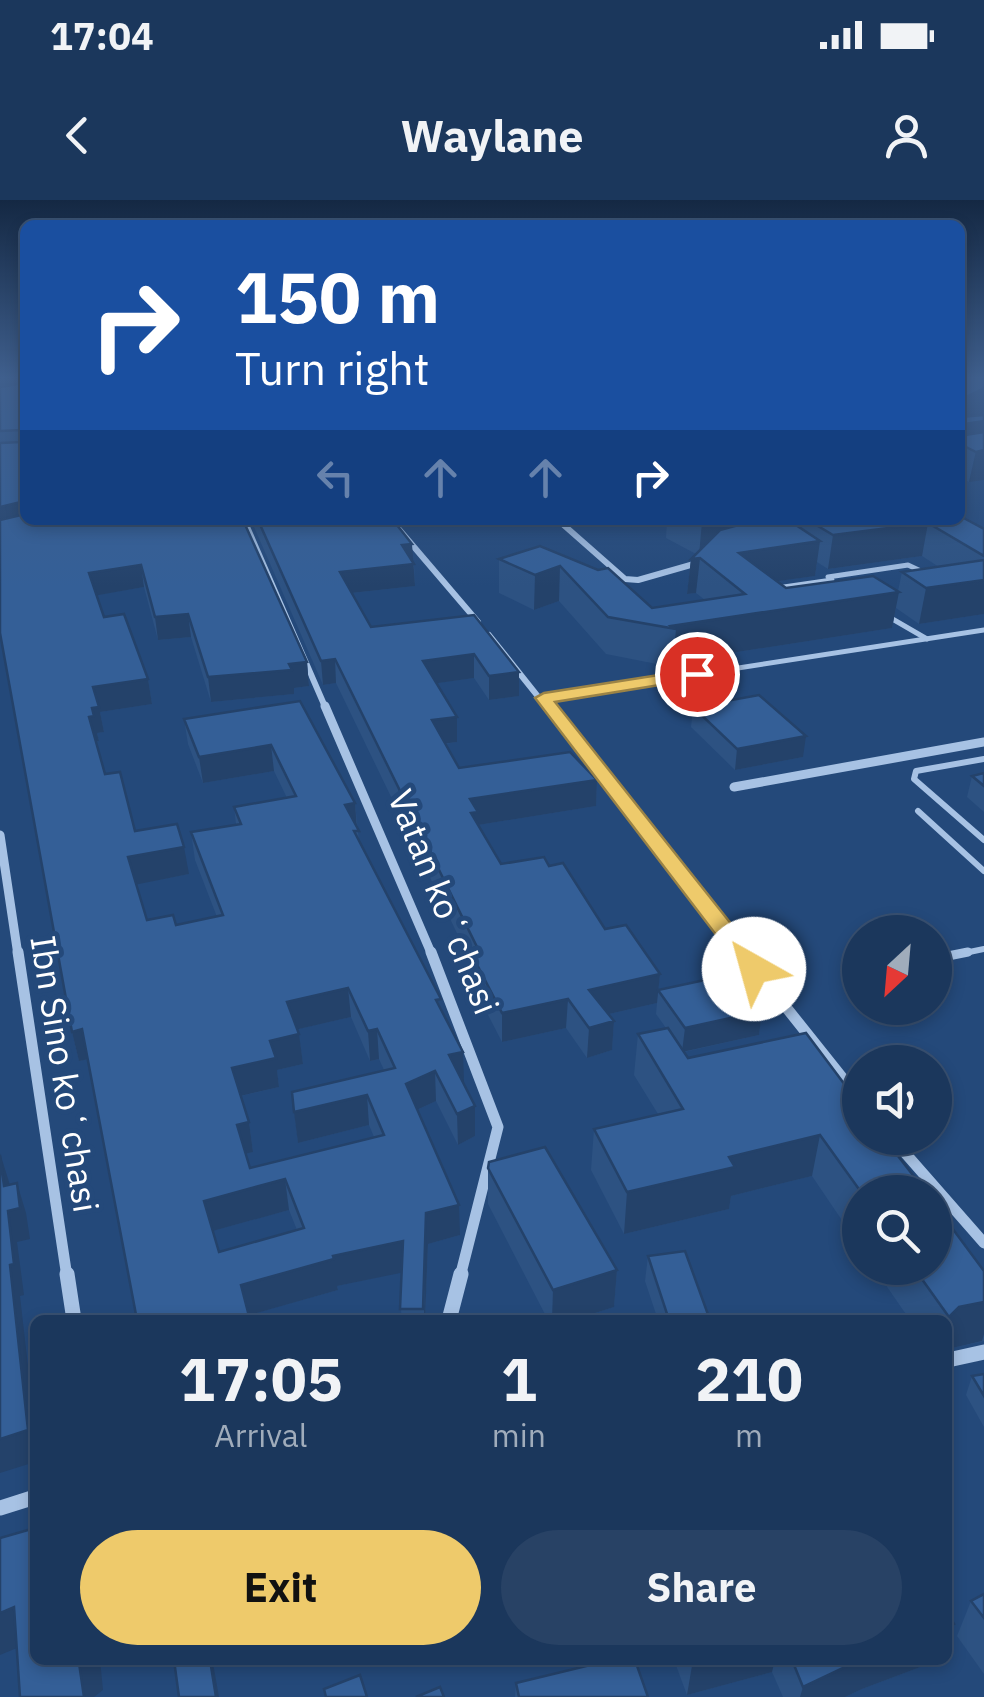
<!DOCTYPE html>
<meta charset="utf-8">
<style>
:root{--surface:#1b375c;--page:#284265;--text:#f1f3f6;--muted:#a0acbb;--line:#395172;--accent:#eeca6b}
body{margin:0;font-family:"IBM Plex Sans",sans-serif;background:var(--page);color:var(--text);height:100vh;display:flex;flex-direction:column;font-size:38px;white-space:nowrap}
*{box-sizing:border-box;margin:0}
p{font-size:32px;color:var(--muted)}
.icon{flex:none;width:55px;height:55px;fill:none;stroke:currentColor;stroke-width:2;stroke-linecap:round;stroke-linejoin:round}
.map{position:relative;flex:1;overflow:hidden}
.sheet{position:absolute;left:30px;top:1115px;width:922px;height:350px;display:flex;flex-direction:column;background:var(--surface);border-radius:15px;box-shadow:0 5px 15px #0003,0 0 0 2px var(--line)}
.sheet>*{flex:none}
.hud{position:absolute;left:20px;top:20px;width:945px;height:305px;border-radius:15px;box-shadow:0 5px 15px #0003,0 0 0 2px var(--line);background:#1a4fa0;color:#fff;overflow:hidden}
.needle{width:65px;rotate:206deg}
.buttons{position:absolute;left:842px;top:715px;display:grid;gap:20px}
.buttons a{display:grid;place-items:center;width:110px;height:110px;border-radius:50%;background:var(--surface);box-shadow:0 5px 15px #0003,0 0 0 2px var(--line);font-size:50px}
.pin{position:absolute;display:grid;place-items:center;width:85px;height:85px;color:#fff;margin:-42px;border:5px solid #fff;border-radius:50%;box-shadow:0 2px 10px #0007}
.me{position:absolute;width:110px;margin:-55px;rotate:322deg;stroke-linejoin:round;filter:drop-shadow(0 0 8px #0008)}
.turn{display:flex;align-items:center;gap:35px;height:210px;padding:0 50px;font-size:45px}
.turn .icon{width:130px;height:130px;stroke-width:2.5}
.turn b{display:block;font-size:70px;line-height:85px}
.lanes{display:flex;align-items:center;height:95px;padding:0 50px;background:#0003;justify-content:center;gap:50px;direction:ltr}
.lanes .off{opacity:.35}
.eta{display:flex;justify-content:space-evenly;align-items:center;height:170px;text-align:center}
.eta b{font-size:60px;font-weight:800;line-height:70px}
.action{display:flex;gap:20px;margin-top:auto;padding:20px 50px}
.action a{flex:1;height:115px;border-radius:60px;background:var(--accent);color:#111;font-size:40px;font-weight:800;line-height:115px;text-align:center}
.action a+a{background:var(--page);color:var(--text)}
.status{display:flex;justify-content:space-between;align-items:center;height:70px;padding:0 50px;background:var(--surface);direction:ltr}
.status svg{height:28px;fill:currentColor}
header{display:flex;justify-content:space-between;align-items:center;height:130px;padding:0 50px;background:var(--surface);font-size:45px;font-weight:800}
.map>svg:first-child{display:block}
</style>
<div class="status"><b>17:04</b><svg viewBox="0 0 49 12"><path d="M0 12V9h3v3zM5 12V6h3v6zM10 12V3h3v9zM15 12V0h3v12zM26 1h20v11H26zM47 4h2v5h-2z"/></svg></div>
<header><svg class="icon" aria-label="back" viewBox="0 0 24 24"><path d="M15 5l-7 7 7 7"/></svg>Waylane<svg class="icon" aria-label="person" viewBox="0 0 24 24"><circle cx="12" cy="8" r="4"/><path d="M4 21q1-7 8-7t8 7"/></svg></header>
<div class="map">
<svg width="984" height="1497" viewBox="0 0 984 1497">
<rect width="100%" height="100%" fill="#24497a"/>
<g fill="none" stroke-linecap="round" stroke-linejoin="round">
<g stroke="#a7c2e4" stroke-width="5">
<polyline points="828,377 908,365 925,373"/>
<polyline points="777,388 832,380"/>
<polyline points="889,417 927,439"/>
<polyline points="544,498 984,430"/>
</g>
<g stroke="#a7c2e4" stroke-width="6">
<polyline points="984,559 916,571 914,579 984,640"/>
<polyline points="918,611 984,671"/>
<polyline points="955,755 984,749"/>
</g>
<polyline stroke="#a7c2e4" stroke-width="9" points="938,758 968,752"/>
<g stroke="#a7c2e4" stroke-width="6">
<polyline points="244,320 326,509"/>
<polyline points="391,320 478,422"/>
<polyline points="558,320 625,379 638,380 701,362"/>
<polyline points="489,435 548,509"/>
</g>
<g stroke="#a7c2e4" stroke-width="9">
<polyline points="325,506 432,755"/>
<polyline points="546,506 744,755"/>
<polyline points="734,587 984,542"/>
<polyline points="0,635 18,755"/>
</g>
<g stroke="#a7c2e4" stroke-width="11">
<polyline points="18,752 67,1077"/>
<polyline points="431,752 498,927 460,1077"/>
<polyline points="742,752 860,900"/>
<polyline points="892,938 984,1043"/>
</g>
<g stroke="#a7c2e4" stroke-width="15">
<polyline points="67,1074 74,1120"/>
<polyline points="449,1120 461,1074"/>
<polyline points="948,1160 984,1152"/>
<polyline points="0,1308 35,1297"/>
</g>
</g>
<g fill="#2d5282" fill-rule="evenodd">
<path d="M0,177H25V320H243L307,462L309,486L294,488V494L211,502L191,437L158,440L144,387L96,395L104,417L148,479L152,504L100,512L104,532L97,533L99,541L96,542L105,574L135,631L189,674L136,684L147,720L176,725L217,717L195,660L191,632L236,624L234,607L287,598L274,571L203,583L188,544L184,519L300,501L355,603L359,641L463,852V882L475,936L458,945L436,901L417,910L460,1035L428,1044L425,1120H401L402,1072L337,1086L338,1090L249,1115L88,859L79,861L72,832L0,433ZM351,817L370,861L379,859L384,870L292,892L298,943L369,925L374,937L250,968L245,954L253,952L249,922L241,896L279,887L277,870L303,864L298,829ZM289,1010L297,1030L219,1052L212,1031Z"/>
<polygon points="960,177 984,177 984,213 979,215 984,215 969,282 960,277"/>
<polygon points="251,320 393,320 414,364 415,386 352,393 371,427 474,415 519,496 489,500 474,478 437,483 457,517 457,542 445,544 459,568 597,580 596,606 478,625 501,664 549,666 605,729 660,774 658,790 762,811 759,835 684,852 688,858 806,833 860,992 860,1047 812,976 731,996 729,1009 624,1034 591,970 594,929 658,914 634,875 638,834 666,828 656,814 657,803 609,814 614,821 612,850 587,858 566,828 502,842 469,778 469,758 336,483 323,485"/>
<path d="M667,320H960L984,329V414L919,424L896,408L892,428L673,462L672,467L606,454L559,401L534,410L499,393V359L540,346L652,408L705,400L696,393L687,394L691,359L696,354L666,338ZM922,356L939,367L902,372L898,391L786,388L777,381L815,376L817,362L828,369Z"/>
<polygon points="693,507 803,557 735,570 691,527"/>
<polygon points="984,573 984,612 967,597 972,576"/>
<polygon points="488,968 617,1070 614,1107 573,1120 548,1120 488,1004"/>
<polygon points="648,1056 710,1120 658,1120 645,1081"/>
<polygon points="874,1068 935,1068 984,1071 984,1141 948,1149 948,1120 910,1120"/>
<polygon points="984,1174 984,1227 966,1195 972,1176"/>
<polygon points="984,1394 984,1474 957,1436 971,1401"/>
<polygon points="578,1460 635,1460 648,1497 515,1497 516,1483 581,1468"/>
<polygon points="674,1460 939,1460 862,1489 845,1497 783,1497 772,1472 687,1495"/>
</g>
<g fill="#24426a">
<polygon points="0,177 22,177 25,188 0,194"/>
<polygon points="984,188 984,213 960,225 960,200"/>
<polygon points="984,221 984,249 964,246 960,264 960,229 965,224"/>
<polygon points="984,250 984,280 969,282 976,252"/>
<polygon points="25,301 25,320 0,329 0,307"/>
<polygon points="708,320 797,320 794,345 820,341 815,376 735,387 739,353 699,355 702,322"/>
<polygon points="928,323 922,356 828,369 833,335"/>
<polygon points="412,344 415,386 342,394 340,372 402,345"/>
<polygon points="700,358 696,393 687,394 691,359"/>
<polygon points="141,365 144,387 93,396 89,373"/>
<polygon points="560,366 559,401 534,410 535,375"/>
<polygon points="984,380 984,414 919,424 926,388"/>
<polygon points="899,392 892,428 673,462 676,429 671,426"/>
<polygon points="188,414 191,437 158,440 155,417"/>
<polygon points="474,454 474,478 424,485 423,461"/>
<polygon points="335,459 336,483 323,485 321,461"/>
<polygon points="307,462 309,486 294,488 294,494 211,502 208,477"/>
<polygon points="519,472 519,496 489,500 489,476"/>
<polygon points="148,479 152,504 100,512 104,532 97,533 99,541 94,542 89,517 92,508 93,487"/>
<polygon points="457,517 457,542 433,545 432,520"/>
<polygon points="806,536 803,557 735,570 737,549"/>
<polygon points="271,545 274,571 203,583 199,557"/>
<polygon points="597,580 596,606 478,625 472,640 470,599"/>
<polygon points="355,603 357,630 345,605"/>
<polygon points="184,647 189,674 134,685 128,657"/>
<polygon points="660,774 657,803 587,819 589,790"/>
<polygon points="348,788 351,817 290,831 287,802"/>
<polygon points="568,799 566,828 502,842 502,813"/>
<polygon points="762,811 759,835 682,852 685,828"/>
<polygon points="614,821 612,850 587,858 589,828"/>
<polygon points="82,829 89,859 79,861 72,832"/>
<polygon points="377,829 379,859 370,861 368,831"/>
<polygon points="299,834 303,864 277,870 279,887 236,897 232,868 270,841"/>
<polygon points="463,852 464,882 450,885 449,855"/>
<polygon points="435,871 436,901 408,914 406,884"/>
<polygon points="367,895 369,925 298,943 294,912"/>
<polygon points="475,906 475,936 458,945 457,914"/>
<polygon points="249,922 253,952 241,955 237,925"/>
<polygon points="820,935 812,976 731,996 729,1009 624,1034 627,992 729,957"/>
<polygon points="0,953 9,982 13,1010 17,983 26,1013 30,1039 17,1042 24,1095 20,1096 35,1228 35,1262 0,1273 0,1239 10,1065"/>
<polygon points="285,979 289,1010 209,1032 204,1001"/>
<polygon points="459,1005 460,1035 428,1044 425,1120 424,1120 426,1013"/>
<polygon points="403,1041 405,1072 337,1086 338,1090 246,1116 241,1085 333,1056"/>
<polygon points="617,1070 614,1107 573,1120 552,1120 553,1090"/>
<polygon points="984,1102 984,1134 982,1141 948,1149 948,1122 949,1117 959,1107"/>
<polygon points="14,1407 29,1443 0,1455 0,1413"/>
<polygon points="954,1424 948,1440 948,1427"/>
<polygon points="83,1460 100,1460 103,1490 94,1497 84,1497 79,1463"/>
<polygon points="210,1460 222,1460 213,1463 219,1497 216,1497"/>
<polygon points="693,1460 775,1460 772,1472 687,1495"/>
<polygon points="860,1460 939,1460 862,1489 845,1497 800,1497 803,1487"/>
</g>
<g fill="#345f97" stroke="#24426a" stroke-width="2.5" fill-rule="evenodd">
<polygon points="960,177 984,177 984,188 960,200"/>
<polygon points="25,179 25,233 22,230 0,231 0,187 24,183"/>
<polygon points="984,215 984,221 965,224 960,229 966,235 984,232 984,250 976,252 964,246 960,247 960,217"/>
<polygon points="25,238 25,301 0,307 0,243 21,242"/>
<path d="M25,314V320H243L307,462L289,464L292,470L208,477L188,414L155,417L141,365L89,373L104,417L124,414L148,479L93,487L99,507L92,508L94,516L89,517L105,574L120,572L135,631L177,624L184,647L128,657L147,720L173,715L176,725L223,715L191,632L241,624L234,607L296,596L271,545L199,557L184,519L300,501L355,603L345,605L359,631H354L441,799L436,800L463,852L449,855L475,906L457,914L435,871L406,884L459,1005L426,1013L423,1109H400L403,1041L333,1056L334,1059L241,1085L250,1120H137L82,829L72,832L0,433V320ZM348,788L368,831L377,829L395,868L292,892L294,912L367,895L384,935L250,968L237,925L249,922L232,868L276,858L270,841L299,834L287,802ZM285,979L304,1028L219,1052L204,1001Z"/>
<polygon points="960,316 984,329 984,356 928,323 833,335 808,320 960,320"/>
<polygon points="258,320 393,320 412,344 402,345 414,364 340,372 371,427 474,415 519,472 489,476 474,454 423,461 457,517 432,520 459,568 570,552 597,580 470,599 478,612 471,613 501,664 544,657 549,666 563,663 605,729 626,725 660,774 589,790 614,821 589,828 568,799 502,813 469,749 477,747 335,459 321,461"/>
<polygon points="757,320 793,320 793,323 820,341 739,353 786,388 873,376 899,392 671,426 676,429 608,417 560,366 535,375 499,359 540,346 598,370 608,368 652,408 745,394 700,358 691,359 720,330"/>
<polygon points="984,360 984,380 926,388 902,372"/>
<polygon points="759,495 806,536 737,549 693,507"/>
<polygon points="984,573 984,586 972,576"/>
<polygon points="733,774 762,811 685,828 658,790"/>
<polygon points="668,828 688,858 806,833 860,905 860,938 884,938 926,992 861,992 820,935 729,957 735,967 627,992 594,929 683,909 638,834"/>
<polygon points="545,947 617,1070 553,1090 488,968 489,962"/>
<polygon points="0,955 4,986 17,983 20,1008 8,1011 14,1064 10,1065 28,1230 0,1239"/>
<polygon points="935,1005 984,1071 984,1102 959,1107 949,1117 914,1068 935,1068"/>
<polygon points="685,1051 710,1120 669,1120 648,1056"/>
<polygon points="984,1174 984,1196 972,1176"/>
<polygon points="35,1328 35,1460 83,1460 79,1463 84,1497 20,1497 14,1407 0,1413 0,1338"/>
<polygon points="984,1394 984,1418 971,1401"/>
<polygon points="948,1414 954,1424 948,1427"/>
<polygon points="174,1460 210,1460 216,1497 179,1497"/>
<polygon points="593,1460 635,1460 648,1497 519,1497 516,1483 595,1464"/>
<polygon points="792,1460 860,1460 803,1487"/>
<polygon points="360,1475 367,1497 326,1497 324,1489"/>
<polygon points="440,1487 444,1497 416,1497"/>
</g>
<linearGradient id="sky" x2="0" y2="1"><stop stop-color="#142843"/><stop offset="0.46" stop-color="#3f5f8d"/><stop offset="1" stop-color="#3f5f8d" stop-opacity="0"/></linearGradient>
<rect width="984" height="386" fill="url(#sky)"/>
<polygon fill="#eeca6b" stroke="#9b8346" stroke-width="2.5" points="697,469 703,471 703,478 555,502 763,764 766,769 754,776 746,774 535,498 544,493"/>
<g text-anchor="middle" stroke-width="10" stroke-linejoin="round" paint-order="stroke">
<g font-size="35" fill="#fff" stroke="#24497a">
<text transform="translate(443 702) rotate(68)" y="12">Vatan koʻchasi</text>
<text transform="translate(64 874) rotate(81)" y="12">Ibn Sino koʻchasi</text>
</g>
</g>
</svg>
<div class="buttons">
<a><svg class="needle" viewBox="-14 -14 28 28"><path d="M0-13l5 13h-10z" fill="#e53935"/><path d="M0 13l5-13h-10z" fill="#a0acbb"/></svg></a>
<a><svg class="icon" aria-label="sound" viewBox="0 0 24 24"><path d="M4 9h4l5-4v14l-5-4H4zM17 9q2 3 0 6"/></svg></a>
<a><svg class="icon" aria-label="search" viewBox="0 0 24 24"><circle cx="10" cy="10" r="6"/><path d="M15 15l6 6"/></svg></a>
</div>
<div class="pin" style="left:697px;top:474px;background:#d93025"><svg class="icon" aria-label="arrive" viewBox="0 0 24 24"><path d="M6 21V4h12l-3 4 3 4H6"/></svg></div>
<svg class="me" style="left:754px;top:769px" viewBox="-20 -20 40 40"><circle r="19" fill="#fff"/><path d="M0-13L10 11 0 6-10 11z" fill="#eeca6b"/></svg>
<div class="hud">
<div class="turn"><svg class="icon" aria-label="right" viewBox="0 0 24 24"><path d="M7 20v-9h11M14 6l5 5-5 5"/></svg><div><b>150 m</b>Turn right</div></div>
<div class="lanes"><svg class="icon off" aria-label="left" viewBox="0 0 24 24"><path d="M17 20v-9H6M10 6l-5 5 5 5"/></svg><svg class="icon off" aria-label="ahead" viewBox="0 0 24 24"><path d="M12 20V5M6 11l6-6 6 6"/></svg><svg class="icon off" aria-label="ahead" viewBox="0 0 24 24"><path d="M12 20V5M6 11l6-6 6 6"/></svg><svg class="icon" aria-label="right" viewBox="0 0 24 24"><path d="M7 20v-9h11M14 6l5 5-5 5"/></svg></div>
</div>
<section class="sheet">
<div class="eta">
<div><b>17:05</b><p>Arrival</p></div>
<div><b>1</b><p>min</p></div>
<div><b>210</b><p>m</p></div>
</div>
<div class="action"><a>Exit</a><a>Share</a></div>
</section>
</div>
